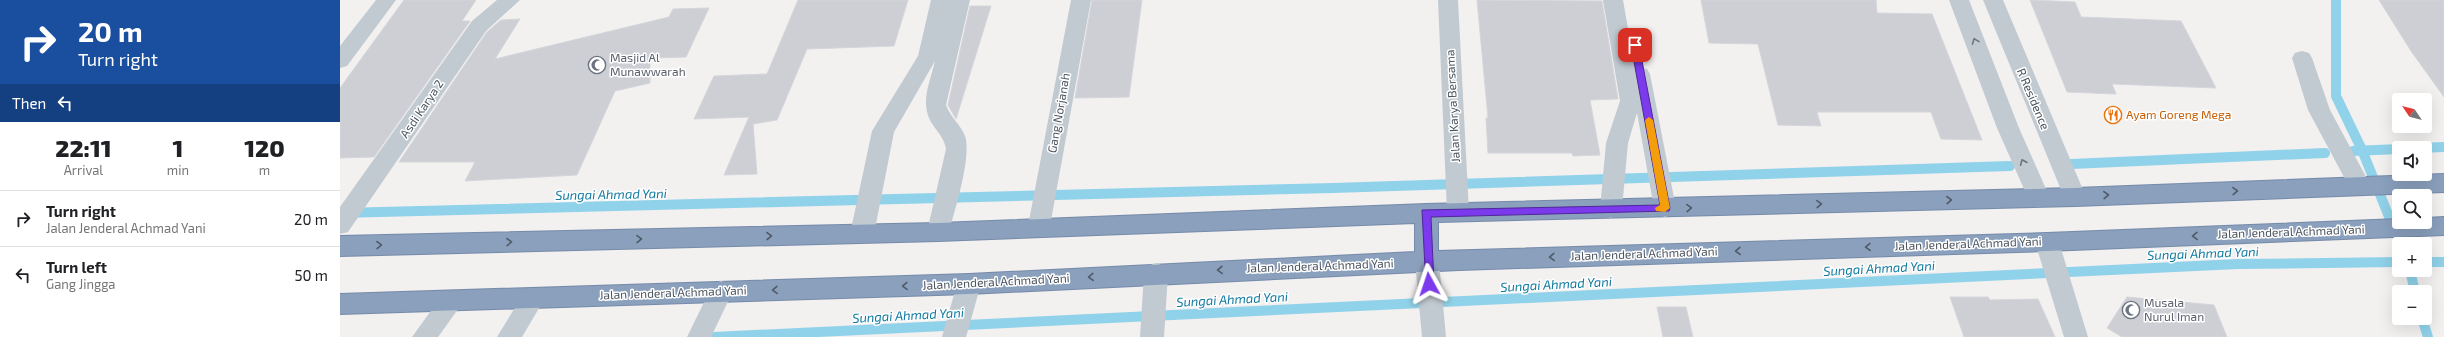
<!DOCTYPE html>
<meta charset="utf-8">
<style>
:root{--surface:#fff;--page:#f6f6f6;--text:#202124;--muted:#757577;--line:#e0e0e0}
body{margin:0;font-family:"Exo 2",sans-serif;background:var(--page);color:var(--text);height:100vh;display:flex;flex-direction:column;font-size:15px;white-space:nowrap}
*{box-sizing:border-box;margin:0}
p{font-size:13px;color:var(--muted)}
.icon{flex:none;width:22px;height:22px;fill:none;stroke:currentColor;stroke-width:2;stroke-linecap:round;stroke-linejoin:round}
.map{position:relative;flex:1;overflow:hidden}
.sheet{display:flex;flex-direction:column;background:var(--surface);width:340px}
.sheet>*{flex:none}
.hud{background:#1a4fa0;color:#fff;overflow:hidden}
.needle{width:26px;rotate:305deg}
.fabs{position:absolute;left:2052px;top:93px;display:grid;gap:8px}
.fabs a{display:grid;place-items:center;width:40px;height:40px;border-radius:4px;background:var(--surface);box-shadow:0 4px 16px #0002;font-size:20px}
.pin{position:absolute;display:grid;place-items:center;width:34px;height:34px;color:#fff;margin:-17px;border-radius:8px;box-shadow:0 2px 6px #0006}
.me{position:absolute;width:44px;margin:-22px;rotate:355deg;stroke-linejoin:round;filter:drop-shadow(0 0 3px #0008)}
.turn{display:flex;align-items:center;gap:14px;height:84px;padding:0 12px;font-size:18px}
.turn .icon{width:52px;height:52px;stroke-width:2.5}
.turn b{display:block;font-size:28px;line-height:34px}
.then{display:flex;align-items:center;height:38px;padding:0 12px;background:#0003;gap:8px;font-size:15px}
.eta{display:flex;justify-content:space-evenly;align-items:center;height:68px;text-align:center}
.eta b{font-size:24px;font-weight:800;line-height:28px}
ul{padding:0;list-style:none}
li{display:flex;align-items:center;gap:12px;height:56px;padding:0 12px;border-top:1px solid var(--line)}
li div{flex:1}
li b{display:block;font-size:15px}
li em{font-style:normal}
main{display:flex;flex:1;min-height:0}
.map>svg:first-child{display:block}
</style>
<main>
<section class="sheet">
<div class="hud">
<div class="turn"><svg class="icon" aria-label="right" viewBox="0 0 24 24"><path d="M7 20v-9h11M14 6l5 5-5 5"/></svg><div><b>20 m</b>Turn right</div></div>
<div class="then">Then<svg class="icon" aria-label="left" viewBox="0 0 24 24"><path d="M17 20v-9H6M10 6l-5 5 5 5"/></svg></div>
</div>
<div class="eta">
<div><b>22:11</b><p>Arrival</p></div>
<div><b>1</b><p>min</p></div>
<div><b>120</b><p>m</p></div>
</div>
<ul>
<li><svg class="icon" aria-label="right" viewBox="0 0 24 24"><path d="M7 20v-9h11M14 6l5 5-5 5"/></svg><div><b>Turn right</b><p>Jalan Jenderal Achmad Yani</p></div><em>20 m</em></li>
<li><svg class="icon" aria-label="left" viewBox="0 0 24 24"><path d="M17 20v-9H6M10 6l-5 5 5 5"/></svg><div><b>Turn left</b><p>Gang Jingga</p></div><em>50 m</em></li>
</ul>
</section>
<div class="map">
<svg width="2104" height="337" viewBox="0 0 2104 337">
<rect width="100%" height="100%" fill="#f3f0f0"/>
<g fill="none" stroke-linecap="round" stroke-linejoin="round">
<g stroke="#90d2e9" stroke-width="10">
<polyline points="1996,0 1996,96 2022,150 2060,244"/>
<polyline points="2080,148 2104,147"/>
<polyline points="2013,151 2059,149"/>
<polyline points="1731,164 1985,153"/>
<polyline points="0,213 993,188 1670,166"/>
<polyline points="2085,262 2104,262"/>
<polyline points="2070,270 2075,292"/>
<polyline points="2082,318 2088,337"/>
<polyline points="374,337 1898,264 2059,262"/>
</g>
</g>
<g fill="#cdcfd5" stroke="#d4d6db">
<polygon points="64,0 136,0 122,21 130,21 34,157 0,158 0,88"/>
<polygon points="458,0 568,0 554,46 467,49 437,120 413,124 417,174 384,175 409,117 354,119 374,76 427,74"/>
<polygon points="752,0 802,0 789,97 735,98"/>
<polygon points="1137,0 1262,1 1278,99 1250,100 1260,155 1233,156 1232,153 1148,153 1146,118 1148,118"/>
<polygon points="1361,0 1536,0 1537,13 1592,14 1642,140 1601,139 1591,112 1477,112 1481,126 1438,125 1418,44 1369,43"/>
<polygon points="1690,0 1735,2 1741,17 1841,21 1876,88 1772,84 1776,94 1727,92"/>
<polygon points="2039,0 2104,0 2104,97 2071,51"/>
<polygon points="630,6 651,6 616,119 608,105"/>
<polygon points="369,8 346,57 310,58 310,83 275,91 237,175 125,181 135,162 59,162 147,32 161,20 180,19 155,59 329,17 333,9"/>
<polygon points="1610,297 1648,297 1650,300 1698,299 1715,337 1624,337"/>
<polygon points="1787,297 1874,305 1887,337 1782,337 1767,328"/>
<polygon points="1317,307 1346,307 1353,337 1323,337"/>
</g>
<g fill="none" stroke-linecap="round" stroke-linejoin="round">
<defs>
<polygon id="highway" points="2104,174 2104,192 1735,206 1098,222 1098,251 1707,233 2059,219 2059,222 2085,222 2085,218 2104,217 2104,235 1707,251 1119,270 629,294 0,314 0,294 629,274 1075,252 1075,223 598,241 0,256 0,236 598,223 1086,204 1735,188"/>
</defs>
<use href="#highway" stroke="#758ba9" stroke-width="2"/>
<g fill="#c1cad1" fill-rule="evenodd">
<polygon points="36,0 56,0 7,66 0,68 0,46"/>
<polygon points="157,0 180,0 146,31 8,232 0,234 0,207 132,21"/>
<path d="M591,0H630L606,105C610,117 621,125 625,136C632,156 615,209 609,232L606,239L598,241L590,239L587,232L606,149C604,137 597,132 591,122C580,101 590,83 595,61L554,132L534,234L530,241L522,243L514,241L510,234L532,131L578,56Z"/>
<polygon points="731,0 751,0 710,226 707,233 699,235 691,233 688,226"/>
<polygon points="1098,0 1118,0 1129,212 1126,218 1118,221 1110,218 1107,212"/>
<polygon points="1263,0 1283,0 1295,68 1300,67 1307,69 1310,74 1336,208 1333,214 1325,217 1317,214 1314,208 1297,113 1288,143 1282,209 1279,215 1271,218 1263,215 1260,209 1266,143 1280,101"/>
<polygon points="1609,0 1629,0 1679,128 1710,198 1707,204 1699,207 1691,204 1688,198 1657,128"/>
<polygon points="1643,0 1663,0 1746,197 1743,203 1735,206 1727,203 1724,197"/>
<polygon points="1962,51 1969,53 1972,58 1990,110 2031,186 2028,192 2020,195 2012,192 1968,110 1952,58 1955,53"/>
<polygon points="1707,233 1715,235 1719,242 1748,337 1724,337 1695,242 1699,235"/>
<polygon points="1087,252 1095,255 1099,262 1106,337 1082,337 1075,262 1079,255"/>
<polygon points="816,263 824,266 828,273 824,337 800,337 804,273 808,266"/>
<polygon points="629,274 637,277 641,284 626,337 602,337 617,284 621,277"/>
<polygon points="381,281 389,284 393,291 371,337 347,337 373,284"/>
<polygon points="193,288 201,291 205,298 182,337 157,337 185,291"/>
<polygon points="112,291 121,294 124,301 98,337 72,337 103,294"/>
</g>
<use href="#highway" fill="#8aa0bd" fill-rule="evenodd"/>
</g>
<defs><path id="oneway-chevron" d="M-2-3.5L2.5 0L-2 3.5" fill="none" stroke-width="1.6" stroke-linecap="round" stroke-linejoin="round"/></defs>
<g stroke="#6d7680">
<use href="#oneway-chevron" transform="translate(1635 41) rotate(-111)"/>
<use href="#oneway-chevron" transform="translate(1683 162) rotate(-113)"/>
</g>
<g stroke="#505a67">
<use href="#oneway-chevron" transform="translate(1895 191) rotate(-2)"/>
<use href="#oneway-chevron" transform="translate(1766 195) rotate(-2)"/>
<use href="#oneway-chevron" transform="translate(1609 200) rotate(-2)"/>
<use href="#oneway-chevron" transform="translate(1479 204) rotate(-2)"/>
<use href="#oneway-chevron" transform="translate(1349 208) rotate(-2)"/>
<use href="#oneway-chevron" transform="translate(429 236) rotate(-1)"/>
<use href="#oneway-chevron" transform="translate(1855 236) rotate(178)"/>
<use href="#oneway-chevron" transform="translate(299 239) rotate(-1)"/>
<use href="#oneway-chevron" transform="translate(169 242) rotate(-1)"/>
<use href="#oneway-chevron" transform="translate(39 245) rotate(-1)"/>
<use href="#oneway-chevron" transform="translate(1528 247) rotate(178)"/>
<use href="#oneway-chevron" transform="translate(1398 251) rotate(178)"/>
<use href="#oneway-chevron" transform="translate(1212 257) rotate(178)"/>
<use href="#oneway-chevron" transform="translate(880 270) rotate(178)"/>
<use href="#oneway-chevron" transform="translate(751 277) rotate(177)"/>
<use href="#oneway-chevron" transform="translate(565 286) rotate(178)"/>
<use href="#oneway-chevron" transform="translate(435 290) rotate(178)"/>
</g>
<polygon fill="#7c3aed" stroke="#51269a" points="1295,42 1299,45 1330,208 1329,211 1091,217 1094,284 1093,287 1086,287 1082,210 1320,205 1291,45"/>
<polygon fill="#f59e0b" points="1309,117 1313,120 1330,208 1325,212 1316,211 1315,208 1320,205 1305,120"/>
<defs>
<symbol id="mosque-ring" viewBox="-11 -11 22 22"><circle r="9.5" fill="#fff" stroke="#6b7280" stroke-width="1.5"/><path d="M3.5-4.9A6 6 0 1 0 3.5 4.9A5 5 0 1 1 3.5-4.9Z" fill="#6b7280"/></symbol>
<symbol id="restaurant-ring" viewBox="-11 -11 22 22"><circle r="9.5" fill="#fff" stroke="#e8710a" stroke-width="1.5"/><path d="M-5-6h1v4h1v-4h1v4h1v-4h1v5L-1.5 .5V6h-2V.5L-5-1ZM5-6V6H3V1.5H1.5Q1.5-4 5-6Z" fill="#e8710a"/></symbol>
</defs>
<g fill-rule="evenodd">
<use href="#mosque-ring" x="247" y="55" width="20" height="20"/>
<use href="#restaurant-ring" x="1763" y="105" width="20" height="20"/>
<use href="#mosque-ring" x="1781" y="300" width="20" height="20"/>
</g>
<g text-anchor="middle" stroke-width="3" stroke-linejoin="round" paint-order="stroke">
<g font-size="12" fill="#5b616d" stroke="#fff" text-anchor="start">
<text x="270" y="62">Masjid Al<tspan x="270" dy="14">Munawwarah</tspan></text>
<text x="1804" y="307">Musala<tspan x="1804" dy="14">Nurul Iman</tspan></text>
</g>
<g font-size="12" fill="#49525d" stroke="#fff">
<text transform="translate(1693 99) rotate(67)" y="4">R Residence</text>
<text transform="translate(1113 106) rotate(-93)" y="4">Jalan Karya Bersama</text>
<text transform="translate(82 109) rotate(-56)" y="4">Asdi Karya 2</text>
<text transform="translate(719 113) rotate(-80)" y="4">Gang Norjanah</text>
<text transform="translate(1951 232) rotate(-2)" y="4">Jalan Jenderal Achmad Yani</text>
<text transform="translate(1628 244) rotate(-2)" y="4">Jalan Jenderal Achmad Yani</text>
<text transform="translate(1304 254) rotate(-2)" y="4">Jalan Jenderal Achmad Yani</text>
<text transform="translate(980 266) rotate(-2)" y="4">Jalan Jenderal Achmad Yani</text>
<text transform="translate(656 282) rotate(-3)" y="4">Jalan Jenderal Achmad Yani</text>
<text transform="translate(333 293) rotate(-2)" y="4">Jalan Jenderal Achmad Yani</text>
</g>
<g font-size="12" fill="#c56008" stroke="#fff" text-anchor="start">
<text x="1786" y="119">Ayam Goreng Mega</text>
</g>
<g font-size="13" font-style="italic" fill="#117aa0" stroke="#fff">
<text transform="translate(271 194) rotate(-1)" y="5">Sungai Ahmad Yani</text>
<text transform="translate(1863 253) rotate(-2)" y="5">Sungai Ahmad Yani</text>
<text transform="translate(1539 268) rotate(-3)" y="5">Sungai Ahmad Yani</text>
<text transform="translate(1216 284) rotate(-3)" y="5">Sungai Ahmad Yani</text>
<text transform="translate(892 299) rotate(-3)" y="5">Sungai Ahmad Yani</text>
<text transform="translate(568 315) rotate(-3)" y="5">Sungai Ahmad Yani</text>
</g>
</g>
</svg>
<div class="fabs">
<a><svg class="needle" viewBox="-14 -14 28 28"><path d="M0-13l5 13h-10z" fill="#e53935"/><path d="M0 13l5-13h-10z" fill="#757577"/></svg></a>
<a><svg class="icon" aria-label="sound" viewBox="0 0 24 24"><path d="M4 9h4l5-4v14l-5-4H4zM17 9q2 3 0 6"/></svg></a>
<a><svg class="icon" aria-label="search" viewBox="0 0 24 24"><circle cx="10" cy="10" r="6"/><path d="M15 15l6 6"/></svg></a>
<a>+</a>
<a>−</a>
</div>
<div class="pin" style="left:1295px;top:45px;background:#d93025"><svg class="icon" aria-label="arrive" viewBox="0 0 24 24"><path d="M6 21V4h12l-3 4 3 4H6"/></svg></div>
<svg class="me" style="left:1089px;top:284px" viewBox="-20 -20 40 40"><path d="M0-17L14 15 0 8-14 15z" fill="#7c3aed" stroke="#fff" stroke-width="4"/></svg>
</div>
</main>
